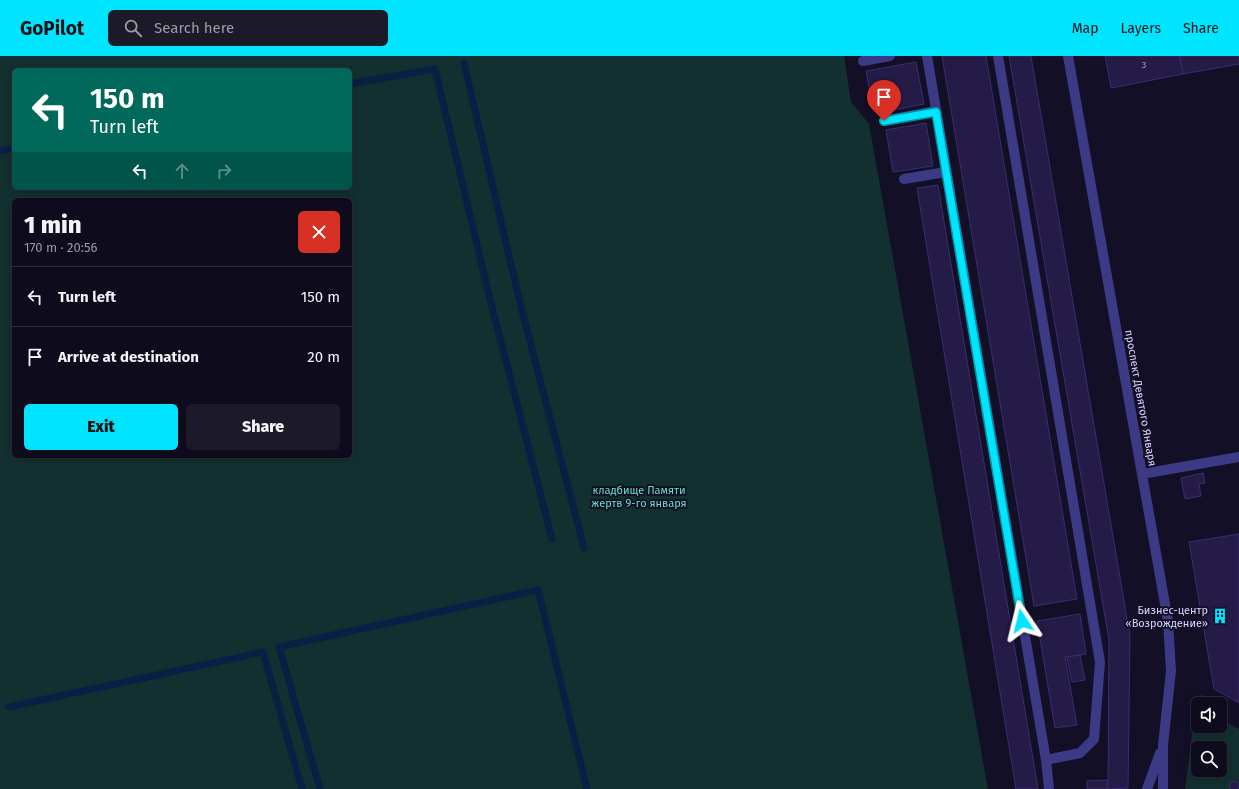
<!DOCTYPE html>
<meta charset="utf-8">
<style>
:root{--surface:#0e0b1c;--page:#1c1929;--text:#f1f3f6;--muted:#9b9ba3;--line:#2e2b3b;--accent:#00e5ff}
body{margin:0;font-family:"Fira Sans",sans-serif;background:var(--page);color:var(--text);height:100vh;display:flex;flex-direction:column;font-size:15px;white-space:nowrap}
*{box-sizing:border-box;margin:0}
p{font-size:13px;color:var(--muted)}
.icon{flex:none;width:22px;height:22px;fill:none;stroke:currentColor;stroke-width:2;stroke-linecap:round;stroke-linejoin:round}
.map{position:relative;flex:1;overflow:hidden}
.side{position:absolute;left:12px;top:142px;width:340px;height:260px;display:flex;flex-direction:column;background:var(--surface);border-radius:6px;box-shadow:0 2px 10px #0003,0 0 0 1px var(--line)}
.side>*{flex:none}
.top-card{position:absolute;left:12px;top:12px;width:340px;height:122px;border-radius:6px;box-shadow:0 2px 10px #0003,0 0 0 1px var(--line);background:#00695c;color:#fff;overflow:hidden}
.buttons{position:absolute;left:1191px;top:641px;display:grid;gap:8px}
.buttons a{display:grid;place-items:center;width:36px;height:36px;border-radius:6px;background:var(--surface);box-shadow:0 2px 10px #0003,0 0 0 1px var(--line);font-size:20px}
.pin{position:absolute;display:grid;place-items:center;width:34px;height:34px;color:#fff;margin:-41px -17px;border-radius:50% 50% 50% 0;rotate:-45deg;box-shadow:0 0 4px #0007}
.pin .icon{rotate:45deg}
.me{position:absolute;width:44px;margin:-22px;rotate:350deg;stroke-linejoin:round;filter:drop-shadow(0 0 3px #0008)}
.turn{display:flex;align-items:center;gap:14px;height:84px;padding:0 12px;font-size:18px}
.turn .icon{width:52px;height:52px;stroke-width:2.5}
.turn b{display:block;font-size:28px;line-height:34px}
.lanes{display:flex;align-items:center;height:38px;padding:0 12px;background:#0003;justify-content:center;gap:20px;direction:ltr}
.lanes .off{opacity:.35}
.round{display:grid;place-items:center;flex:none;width:42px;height:42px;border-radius:6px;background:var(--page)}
.overview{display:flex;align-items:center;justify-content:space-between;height:68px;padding:0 12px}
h1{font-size:24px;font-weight:800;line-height:30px}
.primary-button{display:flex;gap:8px;margin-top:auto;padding:8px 12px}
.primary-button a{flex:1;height:46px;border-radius:6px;background:var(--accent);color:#111;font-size:16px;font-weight:800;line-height:46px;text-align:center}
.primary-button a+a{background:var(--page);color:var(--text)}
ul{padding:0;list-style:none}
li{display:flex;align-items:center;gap:12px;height:60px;padding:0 12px;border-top:1px solid var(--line)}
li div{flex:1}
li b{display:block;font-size:15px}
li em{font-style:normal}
header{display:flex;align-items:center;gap:24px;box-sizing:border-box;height:56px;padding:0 20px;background:var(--accent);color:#111}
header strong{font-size:19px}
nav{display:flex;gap:22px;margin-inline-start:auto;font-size:14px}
.search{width:280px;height:36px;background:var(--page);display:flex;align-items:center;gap:10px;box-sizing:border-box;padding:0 14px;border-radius:6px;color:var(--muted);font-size:15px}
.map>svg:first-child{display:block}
</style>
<header>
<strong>GoPilot</strong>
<div class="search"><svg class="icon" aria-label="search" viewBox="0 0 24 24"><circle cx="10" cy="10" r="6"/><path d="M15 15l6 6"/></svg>Search here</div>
<nav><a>Map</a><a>Layers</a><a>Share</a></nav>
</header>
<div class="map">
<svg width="1239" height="733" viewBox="0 0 1239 733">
<rect width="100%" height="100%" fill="#130f26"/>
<g fill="#12302f" fill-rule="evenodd">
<path d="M0,0H844L851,46L869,68L988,733H0ZM14,14H350V132H14ZM14,144H350V400H14Z"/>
<path d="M1201,638L1208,648H1198V670H1220V663L1239,673V733H1185L1196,648ZM1198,692H1220V714H1198Z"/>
</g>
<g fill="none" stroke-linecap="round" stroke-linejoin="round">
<g stroke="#0a1f44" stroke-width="7">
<polyline points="464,7 521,251 584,492"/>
<polyline points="350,28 435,13 491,247 552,483"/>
<polyline points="0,95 14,92"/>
<polyline points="9,651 263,596 302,733"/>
<polyline points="320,733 279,591 538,534 587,733"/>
</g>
</g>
<g fill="#241b47" stroke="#3b2d73">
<polygon points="942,0 986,0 1077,543 1034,550"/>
<polygon points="1009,0 1031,0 1130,580 1128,732 1108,733 1109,584"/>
<polygon points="1105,0 1180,0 1183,18 1111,32"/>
<polygon points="1180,0 1239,0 1239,8 1183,18"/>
<polygon points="916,6 924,48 883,56 880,35 870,37 866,15"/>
<polygon points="926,67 933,110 893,116 886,74"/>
<polygon points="938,129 1038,733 1016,733 917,132"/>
<polygon points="1203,417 1205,427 1199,428 1201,440 1185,443 1181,422"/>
<polygon points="1239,478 1239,647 1214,633 1189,486"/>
<polygon points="1080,558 1086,598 1065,601 1077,669 1055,672 1037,565"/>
<polygon points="1080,599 1085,624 1072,626 1067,601"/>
<polygon points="1107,724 1107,733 1087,733 1087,725"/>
<circle cx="1234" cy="730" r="4.5"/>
</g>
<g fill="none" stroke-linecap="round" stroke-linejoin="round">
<g stroke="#3d3a85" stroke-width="10">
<polyline points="927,0 1046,704 1049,733"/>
<polyline points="998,0 1100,606 1094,683 1080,697 1046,704"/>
<polyline points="1068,0 1168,565 1171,615 1163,689 1163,733"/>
<polyline points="863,5 890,0"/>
<polyline points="884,65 936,55"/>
<polyline points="904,123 946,116"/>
<polyline points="1142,418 1239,401"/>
<polyline points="1147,733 1160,697"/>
</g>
</g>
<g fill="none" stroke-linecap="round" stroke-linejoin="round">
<defs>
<polyline id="route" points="884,65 936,56 1022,565"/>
</defs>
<use href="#route" stroke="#0095a6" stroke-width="10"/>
<use href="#route" stroke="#00e5ff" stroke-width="7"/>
</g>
<defs>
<symbol id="building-bare" viewBox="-9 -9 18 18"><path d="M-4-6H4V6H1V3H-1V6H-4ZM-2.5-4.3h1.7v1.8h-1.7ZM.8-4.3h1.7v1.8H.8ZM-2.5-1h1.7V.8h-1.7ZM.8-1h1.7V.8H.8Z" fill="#00e5ff" stroke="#130f26" stroke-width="2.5" paint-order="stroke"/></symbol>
</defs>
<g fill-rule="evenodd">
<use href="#building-bare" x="1209" y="549" width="22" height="22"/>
</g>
<g text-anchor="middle" stroke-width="4" stroke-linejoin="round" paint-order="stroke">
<g font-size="9" fill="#aca6d1">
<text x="1144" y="12">3</text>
</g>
<g font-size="11" fill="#d9d4ff" stroke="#130f26">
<text transform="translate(1141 342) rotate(80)" y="4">проспект Девятого Января</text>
</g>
<g font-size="11" fill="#5fe0c0" stroke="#130f26">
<text x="639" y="438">кладбище Памяти<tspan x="639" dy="13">жертв 9-го января</tspan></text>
</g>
<g font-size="11" fill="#d9d4ff" stroke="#130f26" text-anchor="end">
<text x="1208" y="558">Бизнес-центр<tspan x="1208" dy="13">«Возрождение»</tspan></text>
</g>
</g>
</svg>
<div class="buttons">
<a><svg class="icon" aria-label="sound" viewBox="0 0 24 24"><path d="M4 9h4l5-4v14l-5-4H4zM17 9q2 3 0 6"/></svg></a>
<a><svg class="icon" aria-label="search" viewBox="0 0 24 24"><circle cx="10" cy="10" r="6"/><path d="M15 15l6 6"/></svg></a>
</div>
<div class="pin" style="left:884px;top:65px;background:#d93025"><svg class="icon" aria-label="arrive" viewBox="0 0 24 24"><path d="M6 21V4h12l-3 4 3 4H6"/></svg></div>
<svg class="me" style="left:1022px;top:565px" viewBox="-20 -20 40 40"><path d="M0-17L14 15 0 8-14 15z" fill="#00e5ff" stroke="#fff" stroke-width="4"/></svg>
<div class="top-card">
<div class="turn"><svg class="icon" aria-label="left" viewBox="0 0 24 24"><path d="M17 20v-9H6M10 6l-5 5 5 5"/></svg><div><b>150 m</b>Turn left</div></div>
<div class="lanes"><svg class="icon" aria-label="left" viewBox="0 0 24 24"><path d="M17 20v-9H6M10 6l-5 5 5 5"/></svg><svg class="icon off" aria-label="ahead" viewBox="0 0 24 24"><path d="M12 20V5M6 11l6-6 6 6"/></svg><svg class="icon off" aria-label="right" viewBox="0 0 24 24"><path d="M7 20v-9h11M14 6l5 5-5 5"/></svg></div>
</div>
<section class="side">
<div class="overview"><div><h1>1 min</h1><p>170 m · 20:56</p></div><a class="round" style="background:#d93025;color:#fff"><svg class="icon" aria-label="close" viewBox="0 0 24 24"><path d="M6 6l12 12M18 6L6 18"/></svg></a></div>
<ul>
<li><svg class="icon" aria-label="left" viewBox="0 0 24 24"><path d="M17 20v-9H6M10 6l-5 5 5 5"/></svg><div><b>Turn left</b></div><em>150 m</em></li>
<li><svg class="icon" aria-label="arrive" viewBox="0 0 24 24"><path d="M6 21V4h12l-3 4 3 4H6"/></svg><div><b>Arrive at destination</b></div><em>20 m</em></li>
</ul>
<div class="primary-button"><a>Exit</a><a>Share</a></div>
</section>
</div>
